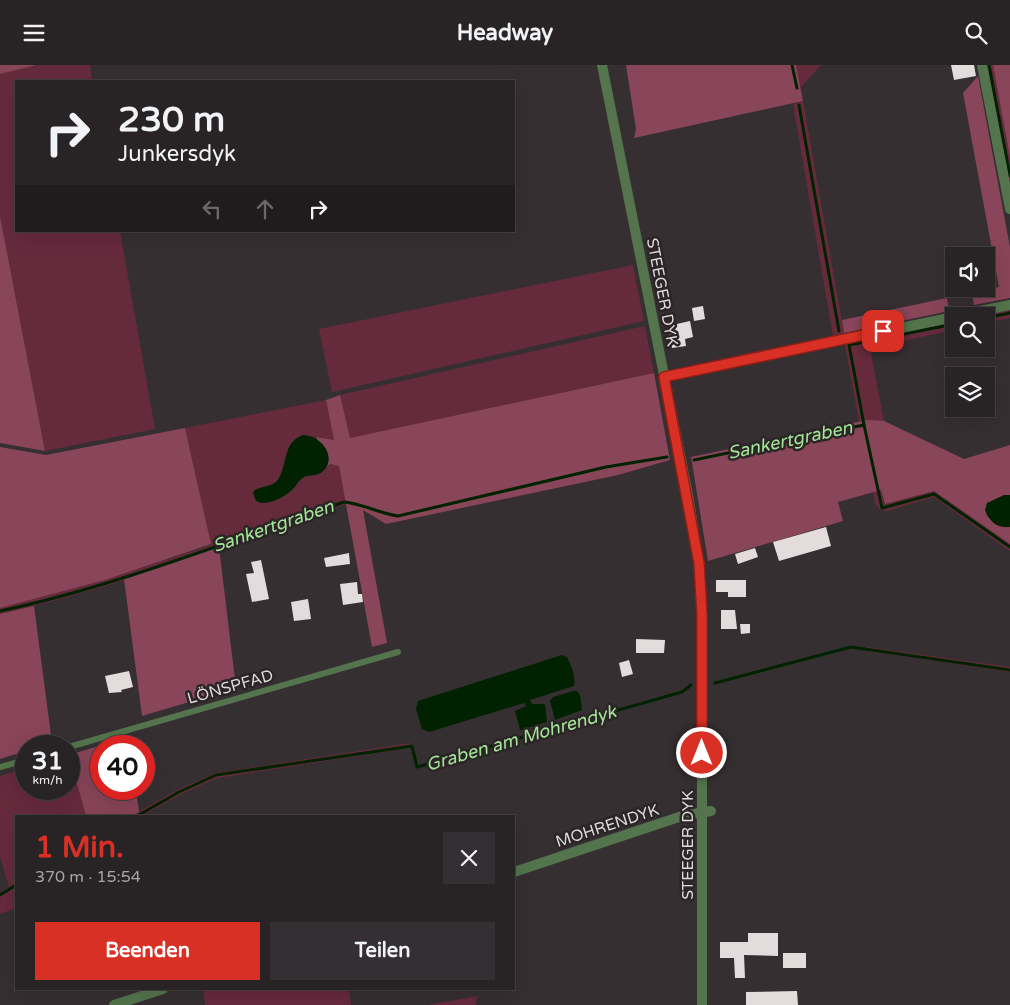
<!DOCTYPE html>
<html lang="de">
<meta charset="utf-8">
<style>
:root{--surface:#282325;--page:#342f32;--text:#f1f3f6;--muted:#a5a4a7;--line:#444042;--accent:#d93025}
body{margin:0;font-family:"Varela Round",sans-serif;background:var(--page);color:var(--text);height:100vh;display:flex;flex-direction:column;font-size:19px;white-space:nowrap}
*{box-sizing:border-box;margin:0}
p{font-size:16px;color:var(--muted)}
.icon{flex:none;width:28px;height:28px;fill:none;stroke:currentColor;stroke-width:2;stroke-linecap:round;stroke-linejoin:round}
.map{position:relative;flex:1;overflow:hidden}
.details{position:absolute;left:15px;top:750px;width:500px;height:175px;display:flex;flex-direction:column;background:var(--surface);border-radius:0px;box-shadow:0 5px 20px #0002,0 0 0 1px var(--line)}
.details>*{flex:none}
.top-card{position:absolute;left:15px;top:15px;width:500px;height:152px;border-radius:0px;box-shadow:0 5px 20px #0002,0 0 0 1px var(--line);background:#282325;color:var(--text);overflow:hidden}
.controls{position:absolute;left:945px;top:182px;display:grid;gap:10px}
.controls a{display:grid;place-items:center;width:50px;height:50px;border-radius:0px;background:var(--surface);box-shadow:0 5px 20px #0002,0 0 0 1px var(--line);font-size:25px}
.speed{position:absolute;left:15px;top:670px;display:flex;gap:10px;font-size:25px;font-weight:700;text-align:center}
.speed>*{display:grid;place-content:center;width:65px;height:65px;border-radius:50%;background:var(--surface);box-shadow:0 5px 20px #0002,0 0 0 1px var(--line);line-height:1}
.speed small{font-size:12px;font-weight:400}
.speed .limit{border:8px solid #d22;background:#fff;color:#111}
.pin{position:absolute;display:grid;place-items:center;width:42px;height:42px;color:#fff;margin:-21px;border-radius:10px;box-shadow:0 2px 8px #0006}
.me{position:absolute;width:55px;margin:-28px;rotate:0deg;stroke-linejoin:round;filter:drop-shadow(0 0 4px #0008)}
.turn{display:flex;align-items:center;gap:18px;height:105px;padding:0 20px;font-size:22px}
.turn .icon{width:65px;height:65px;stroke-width:2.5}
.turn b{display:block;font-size:35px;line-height:42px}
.lanes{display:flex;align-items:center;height:48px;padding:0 20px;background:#0003;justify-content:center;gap:25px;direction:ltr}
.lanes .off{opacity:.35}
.round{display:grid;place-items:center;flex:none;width:52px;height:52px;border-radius:0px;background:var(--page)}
.overview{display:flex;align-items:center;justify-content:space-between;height:85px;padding:0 20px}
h1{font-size:30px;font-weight:700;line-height:38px;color:var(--accent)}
.cta{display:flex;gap:10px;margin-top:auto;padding:10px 20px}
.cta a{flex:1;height:58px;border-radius:0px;background:var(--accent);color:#fff;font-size:20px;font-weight:700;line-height:58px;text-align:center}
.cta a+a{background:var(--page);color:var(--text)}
header{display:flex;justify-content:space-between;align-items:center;height:65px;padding:0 20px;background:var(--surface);font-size:22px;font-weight:700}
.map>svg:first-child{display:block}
</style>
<header><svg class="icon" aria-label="menu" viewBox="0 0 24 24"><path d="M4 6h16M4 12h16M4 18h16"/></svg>Headway<svg class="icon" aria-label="search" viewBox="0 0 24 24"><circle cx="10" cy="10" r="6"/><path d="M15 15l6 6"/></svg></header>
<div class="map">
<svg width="1010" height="940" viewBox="0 0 1010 940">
<rect width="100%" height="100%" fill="#362f31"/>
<g fill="#662a3d">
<polygon points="37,0 90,0 92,16 16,16 16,166 120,166 155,364 45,386 0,151 0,9"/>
<polygon points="796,0 821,0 800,23"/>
<polygon points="987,0 993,0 1010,92 1010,123"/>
<polygon points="803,36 844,268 833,271 793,39"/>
<polygon points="633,200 644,256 332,327 319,264"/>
<polygon points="1010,245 1010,253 986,258 986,251 979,251"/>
<polygon points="954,257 954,265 870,283 884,356 859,356 845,280"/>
<polygon points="645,261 654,308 349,374 340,330"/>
<path d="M326,335L334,375L303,370L289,382L280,412L275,419L262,423L253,432L260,438L282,432L304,412L318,410L330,399L339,401L346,439C232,478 118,523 0,549V543L105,515L211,480L185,363Z"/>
<path d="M881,425L884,439L934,426L1010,479V486L934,432L887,446C875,445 875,437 873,427Z"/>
<polygon points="866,582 1010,602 1010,607 867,586"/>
<polygon points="411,678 409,683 217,713 181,729 142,751 131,751 179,724 216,708"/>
<polygon points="69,691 86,751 16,751 16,843 0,849 0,828 9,822 0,792 0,711 26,703 26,724 69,724"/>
<polygon points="203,924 349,924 351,940 205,940"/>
<polygon points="477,931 476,940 428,940"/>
</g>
<g fill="#894559">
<polygon points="0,0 37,0 0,9"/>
<polygon points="626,0 796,0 803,36 634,73 636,64"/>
<polygon points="993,0 1010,0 1010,92"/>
<polygon points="978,11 1010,182 1010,233 974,240 972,228 999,222 963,28"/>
<polygon points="0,151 45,386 0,378"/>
<polygon points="947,233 949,246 844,268 842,255"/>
<polygon points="654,308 670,395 618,410 386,459 363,445 387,578 372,582 339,401 330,399 326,403 328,395 316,372 334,375 326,335 340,330 350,373"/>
<path d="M867,355L884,356L964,394L1010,380V430H1004L986,449C993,459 998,463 1010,462V479L934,426L885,439L881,425L838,437L843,456L708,496L691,392Z"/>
<polygon points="185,363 211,479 105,515 0,543 0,382 46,390"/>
<polygon points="219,482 236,623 142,651 124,514"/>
<polygon points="34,541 52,678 42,681 26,681 26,686 0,694 0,549"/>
<polygon points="128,672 130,681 101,681 101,724 136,724 139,747 131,751 86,751 69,690"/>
</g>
<g fill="#012200">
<path d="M303,370C323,371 338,394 322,407C317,411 310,409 304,412C299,414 297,420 294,423C285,432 268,442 256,436L253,427C261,419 273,424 279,413C288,397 283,377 303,370Z"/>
<path d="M1004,430H1010V462C997,463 990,457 985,445L987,438Z"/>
<path d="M562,590L567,592C571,600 576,612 574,621L530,635L532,639H545L547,657L520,665L515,646L526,641L524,638L429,667L422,664L416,644L418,636Z"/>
<polygon points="573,626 577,626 580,630 582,645 555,655 550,636 553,632"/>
</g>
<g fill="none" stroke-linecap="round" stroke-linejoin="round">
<g stroke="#012200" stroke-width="3">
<polyline points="792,0 797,23"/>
<polyline points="989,0 1010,111"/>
<polyline points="799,40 839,266"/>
<polyline points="986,253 1010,248"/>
<polyline points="864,360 849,280 954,259"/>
<polyline points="694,395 864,360 882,443 934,429 1010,482"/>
<path d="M0,546C117,521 231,475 344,437C363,439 379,448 398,451L606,402L667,392"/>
<polyline points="715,618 851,582 1010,605"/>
<polyline points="137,751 179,727 216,710 412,681 417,702 682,627 691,620"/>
<polyline points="0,830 16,820"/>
</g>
</g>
<g fill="#e4dbdd">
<polygon points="951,0 974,0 976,11 954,15"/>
<polygon points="703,241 705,254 694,256 692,243"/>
<polygon points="690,256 693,272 685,274 686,281 672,283 668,261"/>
<polygon points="826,462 831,481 779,496 773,477"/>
<polygon points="755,483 758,492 738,499 735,489"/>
<polygon points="349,488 350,499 326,502 324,493"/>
<polygon points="261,495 269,534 252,537 246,509 254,508 251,497"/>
<polygon points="716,515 746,515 746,532 728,532 728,527 716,527"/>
<polygon points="357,517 358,529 362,529 363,537 343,540 340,519"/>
<polygon points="308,534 311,554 294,556 291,537"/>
<polygon points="721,545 735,545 737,564 721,564"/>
<polygon points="740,559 750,559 750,568 741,569"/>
<polygon points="636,574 665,575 664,588 636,588"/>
<polygon points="629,595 633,609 622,612 619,598"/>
<polygon points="129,606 133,622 121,625 122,627 109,628 105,611"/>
<polygon points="748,868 778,868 778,891 744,890 745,913 735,913 734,893 720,893 720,877 748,877"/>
<rect x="783" y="888" width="23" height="15"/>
<polygon points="797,926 798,940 746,940 746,927"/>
</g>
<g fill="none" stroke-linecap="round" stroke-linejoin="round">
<g stroke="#53744d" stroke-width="6">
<polyline points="69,682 398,587"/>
<polyline points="0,702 26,695"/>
</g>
<g stroke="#53744d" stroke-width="10">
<polyline points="982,0 1010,144"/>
<polyline points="956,251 1010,240"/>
<polyline points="664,312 954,252"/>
<polyline points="514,807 682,751 711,746"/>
<polyline points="114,940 163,924"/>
</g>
<polyline stroke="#53744d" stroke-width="10" points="602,0 688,430 699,498 702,550 702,940"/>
</g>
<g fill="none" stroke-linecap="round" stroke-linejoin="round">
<defs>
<polyline id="route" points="702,688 702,550 699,498 664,312 883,266"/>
</defs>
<use href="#route" stroke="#8d1f18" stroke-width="12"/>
<use href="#route" stroke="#d93025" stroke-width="9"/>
</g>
<g text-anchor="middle" stroke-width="5" stroke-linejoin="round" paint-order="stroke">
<g font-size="16" fill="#dfdadc" stroke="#2c2527">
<text transform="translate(663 227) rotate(79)" y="6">STEEGER DYK</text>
<text transform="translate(230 621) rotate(-16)" y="6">LÖNSPFAD</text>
<text transform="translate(607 760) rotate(-18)" y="6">MOHRENDYK</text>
<text transform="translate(687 780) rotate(-90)" y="6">STEEGER DYK</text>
</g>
<g font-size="18" font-style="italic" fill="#a3e597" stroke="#2c2527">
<text transform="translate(790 375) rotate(-12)" y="6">Sankertgraben</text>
<text transform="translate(273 461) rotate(-19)" y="6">Sankertgraben</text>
<text transform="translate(521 673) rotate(-16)" y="6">Graben am Mohrendyk</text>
</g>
</g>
</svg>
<div class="controls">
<a><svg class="icon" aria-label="sound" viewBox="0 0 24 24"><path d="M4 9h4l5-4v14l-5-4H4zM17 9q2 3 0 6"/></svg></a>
<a><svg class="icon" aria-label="search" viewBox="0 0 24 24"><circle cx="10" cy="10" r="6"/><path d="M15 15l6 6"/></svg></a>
<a><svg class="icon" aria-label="layers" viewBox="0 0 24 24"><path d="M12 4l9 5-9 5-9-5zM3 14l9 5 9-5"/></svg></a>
</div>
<div class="speed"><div>31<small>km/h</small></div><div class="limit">40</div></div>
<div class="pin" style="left:883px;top:266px;background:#d93025"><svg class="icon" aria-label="arrive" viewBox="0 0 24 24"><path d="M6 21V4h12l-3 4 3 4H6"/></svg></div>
<svg class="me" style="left:702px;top:688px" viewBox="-20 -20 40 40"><circle r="17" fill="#d93025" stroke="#fff" stroke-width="3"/><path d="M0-11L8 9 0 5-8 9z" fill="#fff"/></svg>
<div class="top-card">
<div class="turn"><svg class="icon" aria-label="right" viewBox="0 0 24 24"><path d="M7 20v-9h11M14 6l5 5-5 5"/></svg><div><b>230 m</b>Junkersdyk</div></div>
<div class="lanes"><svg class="icon off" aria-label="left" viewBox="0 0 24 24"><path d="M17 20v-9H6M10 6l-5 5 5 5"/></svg><svg class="icon off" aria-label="ahead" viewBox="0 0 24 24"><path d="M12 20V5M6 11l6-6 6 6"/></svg><svg class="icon" aria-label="right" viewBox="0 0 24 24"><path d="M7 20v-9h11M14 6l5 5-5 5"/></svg></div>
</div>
<section class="details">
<div class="overview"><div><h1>1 Min.</h1><p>370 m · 15:54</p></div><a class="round"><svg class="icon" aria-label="close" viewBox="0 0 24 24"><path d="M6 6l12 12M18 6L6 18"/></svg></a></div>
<div class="cta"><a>Beenden</a><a>Teilen</a></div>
</section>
</div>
